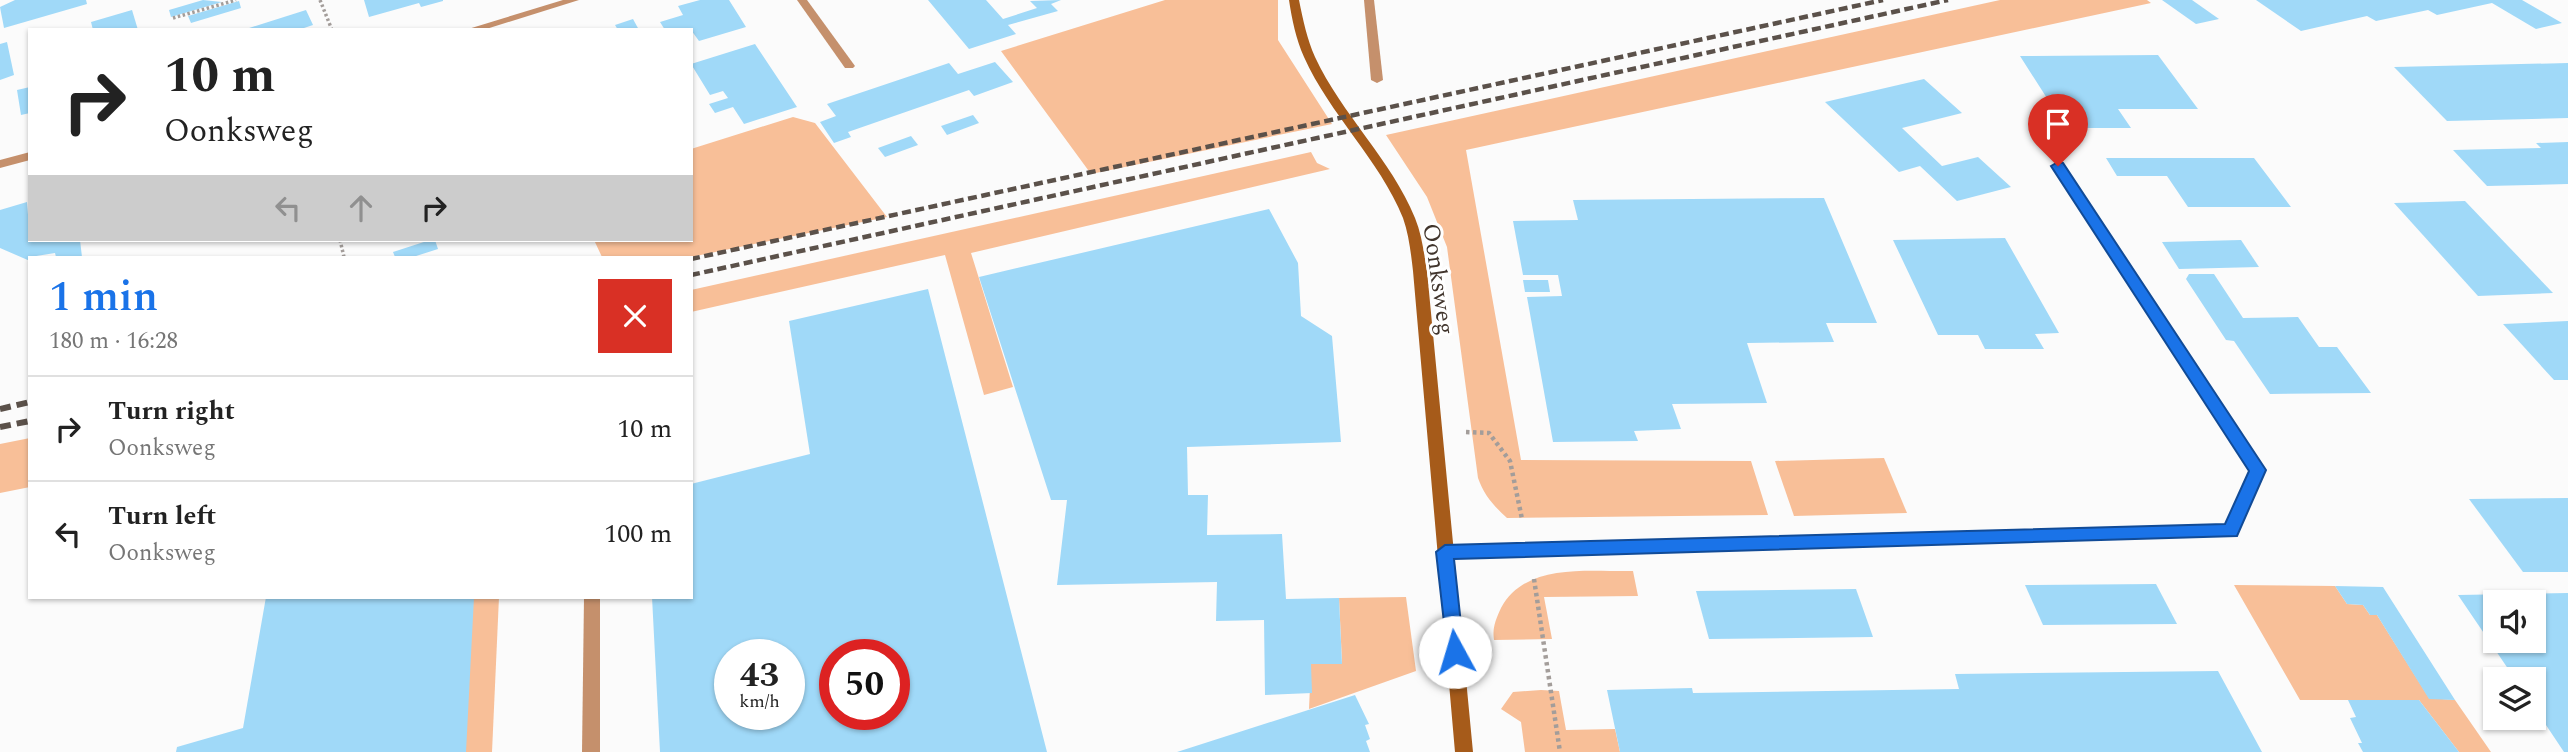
<!DOCTYPE html>
<meta charset="utf-8">
<style>
:root{--surface:#fff;--page:#f2f2f2;--text:#222;--muted:#767676;--line:#e0e0e0;--accent:#1a73e8}
body{margin:0;font-family:Spectral,serif;background:var(--page);color:var(--text);height:100vh;display:flex;flex-direction:column;font-size:26px;white-space:nowrap}
*{box-sizing:border-box;margin:0}
p{font-size:23px;color:var(--muted)}
.icon{flex:none;width:38px;height:38px;fill:none;stroke:currentColor;stroke-width:2;stroke-linecap:round;stroke-linejoin:round}
.map{position:relative;flex:1;overflow:hidden}
.side{position:absolute;left:28px;top:256px;width:665px;height:343px;display:flex;flex-direction:column;background:var(--surface);border-radius:0px;box-shadow:0 2px 5px #0004}
.side>*{flex:none}
.hud{position:absolute;left:28px;top:28px;width:665px;height:214px;border-radius:0px;box-shadow:0 2px 5px #0004;background:#fff;color:var(--text);overflow:hidden}
.tools{position:absolute;left:2483px;top:590px;display:grid;gap:14px}
.tools a{display:grid;place-items:center;width:63px;height:63px;border-radius:0px;background:var(--surface);box-shadow:0 2px 5px #0004;font-size:35px}
.speed{position:absolute;left:714px;top:639px;display:flex;gap:14px;font-size:35px;font-weight:700;text-align:center}
.speed>*{display:grid;place-content:center;width:91px;height:91px;border-radius:50%;background:var(--surface);box-shadow:0 2px 5px #0004;line-height:1}
.speed small{font-size:18px;font-weight:400}
.speed .limit{border:10px solid #d22;background:#fff;color:#111}
.pin{position:absolute;display:grid;place-items:center;width:60px;height:60px;color:#fff;margin:-72px -30px;border-radius:50% 50% 50% 0;rotate:-45deg;box-shadow:0 0 7px #0007}
.pin .icon{rotate:45deg}
.me{position:absolute;width:77px;margin:-38px;rotate:354deg;stroke-linejoin:round;filter:drop-shadow(0 0 5px #0008)}
.turn{display:flex;align-items:center;gap:24px;height:147px;padding:0 21px;font-size:32px}
.turn .icon{width:91px;height:91px;stroke-width:2.5}
.turn b{display:block;font-size:49px;line-height:60px}
.lanes{display:flex;align-items:center;height:66px;padding:0 21px;background:#0003;justify-content:center;gap:35px;direction:ltr}
.lanes .off{opacity:.35}
.round{display:grid;place-items:center;flex:none;width:74px;height:74px;border-radius:0px;background:var(--page)}
.summary{display:flex;align-items:center;justify-content:space-between;height:119px;padding:0 21px}
h1{font-size:42px;font-weight:600;line-height:52px;color:var(--accent)}
ul{padding:0;list-style:none}
li{display:flex;align-items:center;gap:21px;height:105px;padding:0 21px;border-top:2px solid var(--line)}
li div{flex:1}
li b{display:block;font-size:26px}
li em{font-style:normal}
.map>svg:first-child{display:block}
</style>
<div class="map">
<svg width="2568" height="752" viewBox="0 0 2568 752">
<rect width="100%" height="100%" fill="#fbfbfb"/>
<g fill="#f8bf98">
<polygon points="1165,0 1278,0 1278,40 1332,124 1091,174 1001,51"/>
<path d="M2000,0H2147L2151,3L1466,150L1521,460L1751,461L1768,515L1507,518C1493,505 1484,495 1478,478L1447,247L1427,197L1386,135Z"/>
<polygon points="793,117 815,123 887,217 691,257 602,257 594,240 691,240 691,149"/>
<polygon points="1311,152 1317,163 1330,169 971,253 1013,387 984,395 945,255 691,312 691,290"/>
<polygon points="30,438 30,487 0,493 0,444"/>
<polygon points="1884,458 1907,513 1794,516 1775,461"/>
<path d="M1633,571L1638,596L1544,597L1552,639L1494,640C1492,628 1496,619 1501,608C1526,562 1588,572 1633,571Z"/>
<polygon points="2234,585 2335,586 2347,604 2363,605 2370,615 2377,615 2429,698 2455,700 2491,752 2459,752 2419,700 2300,700"/>
<polygon points="473,597 499,597 492,752 464,752"/>
<polygon points="1406,597 1416,671 1309,709 1311,664 1342,663 1339,598"/>
<polygon points="1541,690 1559,691 1566,730 1615,729 1620,752 1525,752 1521,722 1501,709 1513,692"/>
</g>
<g fill="#a0d9f8" fill-rule="evenodd">
<polygon points="15,0 86,0 87,4 4,28 0,7"/>
<polygon points="203,0 222,2 171,17 169,10"/>
<polygon points="364,0 443,0 443,1 421,7 419,3 369,17"/>
<polygon points="700,0 729,0 746,27 699,41 691,30 665,30 660,22 683,15 678,6"/>
<polygon points="928,0 986,0 1003,19 1037,8 1030,1 1061,0 1051,4 1058,11 1008,25 1016,34 969,49"/>
<polygon points="2162,0 2192,0 2219,19 2196,24"/>
<polygon points="2256,0 2522,0 2562,23 2536,29 2492,3 2437,15 2428,10 2376,21 2367,16 2301,31"/>
<polygon points="239,1 241,8 191,23 188,16"/>
<polygon points="132,10 138,30 93,30 91,22"/>
<polygon points="306,10 313,25 298,30 243,30"/>
<polygon points="633,19 639,30 618,30 615,25"/>
<polygon points="7,42 14,75 0,80 0,44"/>
<polygon points="755,44 797,107 744,124 733,107 715,113 709,104 728,98 723,91 710,95 691,64"/>
<polygon points="2158,55 2198,109 2118,109 2131,128 2066,128 2020,56"/>
<polygon points="995,62 1013,82 974,96 969,90 848,132 851,137 834,143 820,122 836,116 827,104 949,63 958,74"/>
<polygon points="2568,63 2568,118 2447,121 2394,67"/>
<polygon points="1924,79 1962,113 1902,128 1942,166 1978,157 2011,187 1957,201 1920,166 1899,172 1825,102"/>
<polygon points="30,87 30,113 21,115 17,90"/>
<polygon points="973,115 979,123 947,135 941,126"/>
<polygon points="911,136 918,145 885,157 878,148"/>
<polygon points="2568,142 2568,184 2487,186 2453,150 2541,148 2536,143"/>
<polygon points="2106,158 2254,158 2291,207 2188,207 2167,176 2117,176"/>
<polygon points="1824,198 1877,323 1826,323 1834,342 1747,343 1767,403 1672,404 1681,429 1634,431 1638,441 1553,442 1527,297 1562,296 1558,275 1523,275 1513,221 1578,220 1573,200"/>
<polygon points="2465,201 2553,293 2478,296 2394,203"/>
<polygon points="27,202 30,240 80,240 82,257 56,257 55,253 30,257 30,261 0,248 0,210"/>
<polygon points="1269,209 1298,263 1301,316 1332,336 1341,442 1187,447 1188,495 1208,495 1207,535 1282,534 1286,599 1339,598 1342,664 1311,664 1312,693 1265,695 1264,620 1216,621 1217,582 1057,585 1067,500 1051,500 979,277"/>
<polygon points="2005,238 2059,333 2035,334 2044,349 1985,349 1978,335 1938,335 1893,240"/>
<polygon points="430,240 435,240 438,249 413,257 395,257 393,252"/>
<polygon points="2241,240 2259,267 2179,269 2162,242"/>
<polygon points="2189,274 2214,274 2243,318 2298,317 2319,347 2337,347 2371,393 2270,394 2234,341 2226,340 2186,279"/>
<polygon points="1523,280 1548,280 1550,292 1525,292"/>
<path d="M928,289L1047,752H660L652,597H691V484L810,454L789,321ZM730,654H789V714H730ZM835,654H894V714H835Z"/>
<polygon points="2568,321 2568,380 2554,380 2503,324"/>
<polygon points="2568,498 2568,572 2523,572 2469,499"/>
<polygon points="2156,584 2177,624 2043,625 2025,585"/>
<polygon points="2335,586 2383,587 2455,700 2429,699 2377,615 2370,615 2363,605 2347,604"/>
<polygon points="1856,589 1873,637 1709,639 1696,591"/>
<path d="M2568,593V752H2564L2534,707V679H2515L2458,595ZM2496,602H2534V640H2496Z"/>
<polygon points="266,597 474,597 466,752 176,752 177,747 243,728"/>
<polygon points="2218,671 2262,752 1620,752 1607,690 1692,688 1693,693 1959,689 1955,674"/>
<polygon points="1355,695 1369,724 1365,725 1370,739 1366,741 1370,752 1177,752"/>
<polygon points="2348,700 2419,700 2459,752 2363,752 2358,743 2362,743 2350,718 2356,717"/>
</g>
<g fill="none" stroke-linecap="round" stroke-linejoin="round">
<g stroke="#a39d9a" stroke-width="3.5" stroke-dasharray="2.5 2.5" stroke-linecap="butt">
<polyline points="320,0 332,30"/>
<polyline points="173,18 236,0"/>
<polyline points="340,240 344,257"/>
</g>
<g stroke="#a39d9a" stroke-width="4.5" stroke-dasharray="3.5 3.5" stroke-linecap="butt">
<polyline points="1466,432 1489,433 1510,461 1522,519"/>
<polyline points="1534,579 1560,752"/>
</g>
<g fill="#c5906c" fill-rule="evenodd">
<polygon points="1364,0 1374,0 1383,80 1377,83 1371,80"/>
<polygon points="584,597 600,597 600,752 582,752"/>
</g>
<g fill="#c5906c" fill-rule="evenodd">
<polygon points="563,0 579,0 483,30 465,30"/>
<polygon points="797,0 807,0 855,66 853,68 845,68"/>
<polygon points="30,152 30,160 0,168 0,160"/>
<polygon points="2058,162 2062,163 2265,470 2236,535 1445,558 1439,557 1437,552 1439,547 1445,546 2226,525 2250,470 2052,166"/>
</g>
<path fill="#a65b1a" fill-rule="evenodd" d="M1289,0H1299C1303,20 1307,39 1315,57C1342,115 1391,159 1415,218C1422,235 1424,254 1427,271L1473,752H1455L1413,271C1411,254 1409,235 1403,218C1379,159 1330,115 1304,57C1296,39 1292,20 1289,0Z"/>
<g stroke="#5b514a" stroke-width="4.5" stroke-dasharray="9 4.5" stroke-linecap="butt">
<polyline points="691,259 1883,0"/>
<polyline points="691,275 1948,0"/>
</g>
<g stroke="#5b514a" stroke-width="6" stroke-dasharray="11 6" stroke-linecap="butt">
<polyline points="0,409 30,402"/>
<polyline points="0,427 30,421"/>
</g>
</g>
<polygon fill="#1a73e8" stroke="#114b97" stroke-width="2" points="2058,162 2063,163 2266,470 2237,536 1454,559 1464,652 1461,658 1448,658 1436,552 1445,545 2225,524 2249,471 2051,166"/>
<g text-anchor="middle" stroke-width="6" stroke-linejoin="round" paint-order="stroke">
<g font-size="24" fill="#41352d" stroke="#fff">
<text transform="translate(1439 279) rotate(82)" y="8">Oonksweg</text>
</g>
</g>
</svg>
<div class="tools">
<a><svg class="icon" aria-label="sound" viewBox="0 0 24 24"><path d="M4 9h4l5-4v14l-5-4H4zM17 9q2 3 0 6"/></svg></a>
<a><svg class="icon" aria-label="layers" viewBox="0 0 24 24"><path d="M12 4l9 5-9 5-9-5zM3 14l9 5 9-5"/></svg></a>
</div>
<div class="speed"><div>43<small>km/h</small></div><div class="limit">50</div></div>
<div class="pin" style="left:2058px;top:166px;background:#d93025"><svg class="icon" aria-label="arrive" viewBox="0 0 24 24"><path d="M6 21V4h12l-3 4 3 4H6"/></svg></div>
<svg class="me" style="left:1455px;top:652px" viewBox="-20 -20 40 40"><circle r="19" fill="#fff"/><path d="M0-13L10 11 0 6-10 11z" fill="#1a73e8"/></svg>
<div class="hud">
<div class="turn"><svg class="icon" aria-label="right" viewBox="0 0 24 24"><path d="M7 20v-9h11M14 6l5 5-5 5"/></svg><div><b>10 m</b>Oonksweg</div></div>
<div class="lanes"><svg class="icon off" aria-label="left" viewBox="0 0 24 24"><path d="M17 20v-9H6M10 6l-5 5 5 5"/></svg><svg class="icon off" aria-label="ahead" viewBox="0 0 24 24"><path d="M12 20V5M6 11l6-6 6 6"/></svg><svg class="icon" aria-label="right" viewBox="0 0 24 24"><path d="M7 20v-9h11M14 6l5 5-5 5"/></svg></div>
</div>
<section class="side">
<div class="summary"><div><h1>1 min</h1><p>180 m · 16:28</p></div><a class="round" style="background:#d93025;color:#fff"><svg class="icon" aria-label="close" viewBox="0 0 24 24"><path d="M6 6l12 12M18 6L6 18"/></svg></a></div>
<ul>
<li><svg class="icon" aria-label="right" viewBox="0 0 24 24"><path d="M7 20v-9h11M14 6l5 5-5 5"/></svg><div><b>Turn right</b><p>Oonksweg</p></div><em>10 m</em></li>
<li><svg class="icon" aria-label="left" viewBox="0 0 24 24"><path d="M17 20v-9H6M10 6l-5 5 5 5"/></svg><div><b>Turn left</b><p>Oonksweg</p></div><em>100 m</em></li>
</ul>
</section>
</div>
